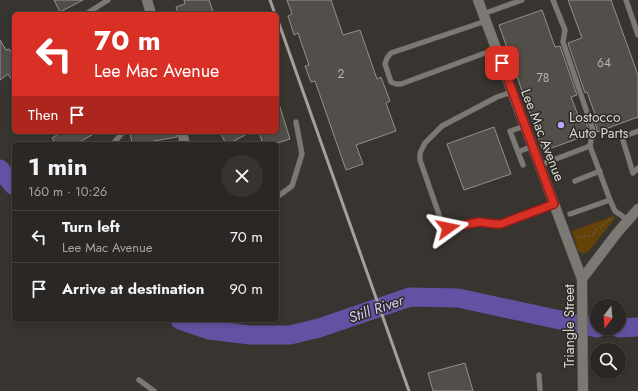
<!DOCTYPE html>
<meta charset="utf-8">
<style>
:root{--surface:#2a2724;--page:#363331;--text:#f1f3f6;--muted:#a5a5a6;--line:#464441}
body{margin:0;font-family:Jost,sans-serif;background:var(--page);color:var(--text);height:100vh;display:flex;flex-direction:column;font-size:15px;white-space:nowrap}
*{box-sizing:border-box;margin:0}
p{font-size:13px;color:var(--muted)}
.icon{flex:none;width:22px;height:22px;fill:none;stroke:currentColor;stroke-width:2;stroke-linecap:round;stroke-linejoin:round}
.map{position:relative;flex:1;overflow:hidden}
.details{position:absolute;left:12px;top:142px;width:267px;height:180px;display:flex;flex-direction:column;background:var(--surface);border-radius:6px;box-shadow:0 2px 6px #0003,0 0 0 1px var(--line)}
.details>*{flex:none}
.guide{position:absolute;left:12px;top:12px;width:267px;height:122px;border-radius:6px;box-shadow:0 2px 6px #0003,0 0 0 1px var(--line);background:#d93025;color:#fff;overflow:hidden}
.needle{width:26px;rotate:196deg}
.tools{position:absolute;left:590px;top:299px;display:grid;gap:8px}
.tools a{display:grid;place-items:center;width:36px;height:36px;border-radius:50%;background:var(--surface);box-shadow:0 2px 6px #0003,0 0 0 1px var(--line);font-size:20px}
.pin{position:absolute;display:grid;place-items:center;width:34px;height:34px;color:#fff;margin:-17px;border-radius:8px;box-shadow:0 2px 6px #0006}
.me{position:absolute;width:44px;margin:-22px;rotate:78deg;stroke-linejoin:round;filter:drop-shadow(0 0 3px #0008)}
.turn{display:flex;align-items:center;gap:14px;height:84px;padding:0 16px;font-size:18px}
.turn .icon{width:52px;height:52px;stroke-width:2.5}
.turn b{display:block;font-size:28px;line-height:34px}
.then{display:flex;align-items:center;height:38px;padding:0 16px;background:#0003;gap:8px;font-size:15px}
.round{display:grid;place-items:center;flex:none;width:42px;height:42px;border-radius:21px;background:var(--page)}
.overview{display:flex;align-items:center;justify-content:space-between;height:68px;padding:0 16px}
h1{font-size:24px;font-weight:700;line-height:30px}
ul{padding:0;list-style:none}
li{display:flex;align-items:center;gap:12px;height:52px;padding:0 16px;border-top:1px solid var(--line)}
li div{flex:1}
li b{display:block;font-size:15px}
li em{font-style:normal}
.map>svg:first-child{display:block}
</style>
<div class="map">
<svg width="638" height="391" viewBox="0 0 638 391">
<rect width="100%" height="100%" fill="#383430"/>
<polygon fill="#644208" points="613,216 615,218 589,251 583,254 578,251 572,231"/>
<g fill="none" stroke-linecap="round" stroke-linejoin="round">
<g stroke="#6451a3" stroke-width="19">
<polyline points="0,169 14,186"/>
<polyline points="180,320 209,330 250,335 290,335 319,328 410,297 458,298 597,328"/>
<polyline points="619,328 638,327"/>
</g>
</g>
<g fill="#524f4a" stroke="#938f8a">
<polygon points="54,0 83,0 60,12"/>
<polygon points="184,0 209,0 214,14 178,14 176,7 185,4"/>
<polygon points="287,0 331,0 343,35 360,30 377,79 381,77 390,101 386,103 396,131 356,145 363,164 346,170 315,81 311,82 305,66 309,65 298,33 294,35 288,16 292,14"/>
<polygon points="568,0 611,0 638,75 638,117 597,132 597,129 594,120 597,120 587,92 585,93 568,43 582,38"/>
<polygon points="542,10 555,47 560,46 577,95 571,97 581,123 586,122 589,130 588,135 543,151 499,25"/>
<polygon points="0,40 6,50 9,49 14,56 14,83 8,74 0,80"/>
<polygon points="279,104 290,139 274,144 263,144 259,132 277,132 277,105"/>
<polygon points="494,127 511,174 464,190 447,144"/>
<polygon points="56,132 97,132 76,144 56,144 52,138 57,135"/>
<polygon points="130,132 176,132 177,137 148,142 148,144 132,144"/>
<polygon points="220,132 251,132 228,144 226,144"/>
<polygon points="465,363 473,391 433,391 428,373"/>
</g>
<g fill="none" stroke-linecap="round" stroke-linejoin="round">
<defs>
<g id="service">
<polyline points="553,0 565,30 563,42 593,130 590,146"/>
<polyline points="626,0 638,35"/>
<polyline points="86,14 108,0"/>
<polyline points="483,14 522,0"/>
<polyline points="486,21 391,53 387,58 385,64 391,82 396,84 401,84 496,49"/>
<polyline points="512,92 497,97 442,126 425,143 420,153 420,160 443,226 446,228 449,228 479,222 496,224 501,224 554,204"/>
<polyline points="525,126 510,131 518,152 533,146"/>
<polyline points="638,131 622,137 633,173 638,168"/>
<polyline points="113,144 123,132"/>
<polyline points="518,152 523,165"/>
<polyline points="540,165 590,146 610,200 615,211 628,220"/>
<polyline points="575,181 600,171"/>
<polyline points="277,197 292,186 302,154 296,122"/>
<polyline points="570,214 610,200"/>
<polyline points="539,375 540,391"/>
<polyline points="139,380 154,391"/>
</g>
<g id="minor">
<polyline points="147,0 151,14"/>
<polyline points="478,0 582,279"/>
<polyline points="182,132 185,144"/>
</g>
<polyline id="tertiary" points="583,391 582,279 617,233 638,209"/>
</defs>
<use href="#service" stroke="#53504d" stroke-width="6"/>
<use href="#minor" stroke="#53504d" stroke-width="11"/>
<use href="#tertiary" stroke="#53504d" stroke-width="11"/>
<path stroke="#6a6663" stroke-width="2" stroke-dasharray="1 3" stroke-linecap="butt" d="M577,238L586,235L589,236L594,235L595,230C602,227 607,223 611,217"/>
<use href="#service" stroke="#7c7873" stroke-width="5"/>
<use href="#minor" stroke="#7c7873" stroke-width="10"/>
<use href="#tertiary" stroke="#7c7873" stroke-width="10"/>
<g stroke="#a3a09d" stroke-width="3">
<polyline points="270,0 275,14"/>
<polyline points="277,18 409,391"/>
</g>
</g>
<g fill="none" stroke-linecap="round" stroke-linejoin="round">
<defs>
<polyline id="route" points="448,228 479,222 496,224 501,224 554,204 502,63"/>
</defs>
<use href="#route" stroke="#8d1f18" stroke-width="10"/>
<use href="#route" stroke="#d93025" stroke-width="7"/>
</g>
<circle fill="#b9abf7" stroke="#2d2a26" stroke-width="1.5" cx="561" cy="125" r="4"/>
<g text-anchor="middle" stroke-width="3" stroke-linejoin="round" paint-order="stroke">
<g font-size="12" fill="#b7b5b2">
<text x="604" y="67">64</text>
<text x="341" y="78">2</text>
<text x="543" y="82">78</text>
</g>
<g font-size="14" fill="#d9d7d4" stroke="#2d2a26" text-anchor="start">
<text x="569" y="122">Lostocco<tspan x="569" dy="16">Auto Parts</tspan></text>
</g>
<g font-size="14" fill="#d9d7d4" stroke="#2d2a26">
<text transform="translate(543 135) rotate(69)" y="5">Lee Mac Avenue</text>
<text transform="translate(569 326) rotate(-90)" y="5">Triangle Street</text>
</g>
<g font-size="15" font-style="italic" fill="#d2cbf9" stroke="#2d2a26">
<text transform="translate(376 309) rotate(-19)" y="5">Still River</text>
</g>
</g>
</svg>
<div class="tools">
<a><svg class="needle" viewBox="-14 -14 28 28"><path d="M0-13l5 13h-10z" fill="#e53935"/><path d="M0 13l5-13h-10z" fill="#a5a5a6"/></svg></a>
<a><svg class="icon" aria-label="search" viewBox="0 0 24 24"><circle cx="10" cy="10" r="6"/><path d="M15 15l6 6"/></svg></a>
</div>
<div class="pin" style="left:502px;top:63px;background:#d93025"><svg class="icon" aria-label="arrive" viewBox="0 0 24 24"><path d="M6 21V4h12l-3 4 3 4H6"/></svg></div>
<svg class="me" style="left:448px;top:228px" viewBox="-20 -20 40 40"><path d="M0-17L14 15 0 8-14 15z" fill="#d93025" stroke="#fff" stroke-width="4"/></svg>
<div class="guide">
<div class="turn"><svg class="icon" aria-label="left" viewBox="0 0 24 24"><path d="M17 20v-9H6M10 6l-5 5 5 5"/></svg><div><b>70 m</b>Lee Mac Avenue</div></div>
<div class="then">Then<svg class="icon" aria-label="arrive" viewBox="0 0 24 24"><path d="M6 21V4h12l-3 4 3 4H6"/></svg></div>
</div>
<section class="details">
<div class="overview"><div><h1>1 min</h1><p>160 m · 10:26</p></div><a class="round"><svg class="icon" aria-label="close" viewBox="0 0 24 24"><path d="M6 6l12 12M18 6L6 18"/></svg></a></div>
<ul>
<li><svg class="icon" aria-label="left" viewBox="0 0 24 24"><path d="M17 20v-9H6M10 6l-5 5 5 5"/></svg><div><b>Turn left</b><p>Lee Mac Avenue</p></div><em>70 m</em></li>
<li><svg class="icon" aria-label="arrive" viewBox="0 0 24 24"><path d="M6 21V4h12l-3 4 3 4H6"/></svg><div><b>Arrive at destination</b></div><em>90 m</em></li>
</ul>
</section>
</div>
